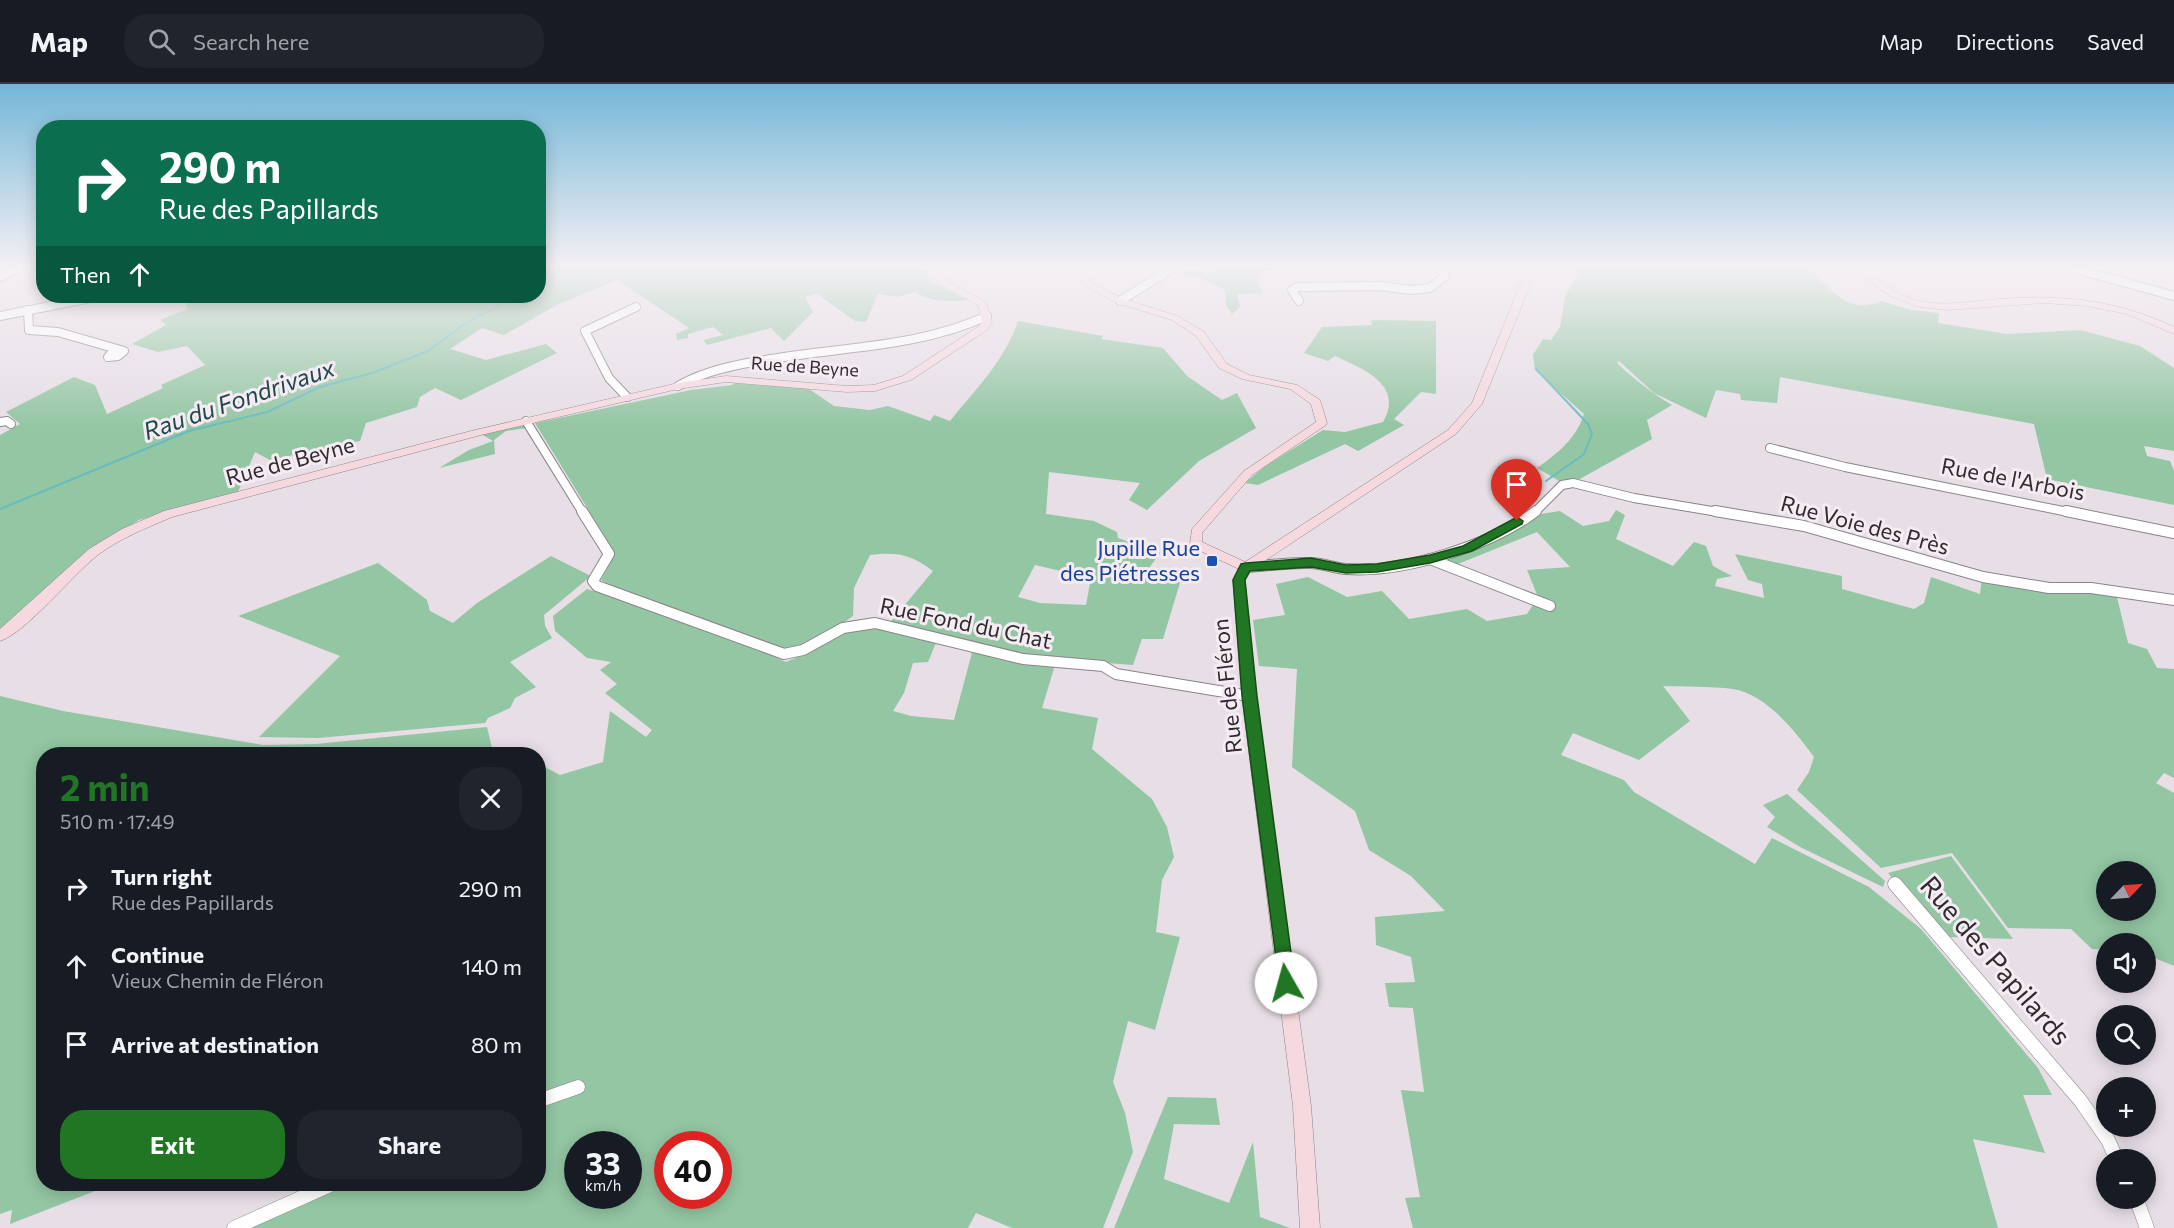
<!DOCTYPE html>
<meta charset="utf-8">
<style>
:root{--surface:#171b24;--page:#20242c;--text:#f1f3f6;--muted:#9ea1a6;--line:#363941;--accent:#207623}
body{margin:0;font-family:Commissioner,sans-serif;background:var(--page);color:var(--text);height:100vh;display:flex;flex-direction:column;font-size:22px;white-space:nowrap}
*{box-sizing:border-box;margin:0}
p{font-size:20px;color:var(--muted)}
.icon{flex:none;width:33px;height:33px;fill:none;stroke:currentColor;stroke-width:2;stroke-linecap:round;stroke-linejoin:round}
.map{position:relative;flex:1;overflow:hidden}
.side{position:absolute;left:36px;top:663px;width:510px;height:444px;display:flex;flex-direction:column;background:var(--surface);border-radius:24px;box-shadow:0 3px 15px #0003}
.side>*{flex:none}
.hud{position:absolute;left:36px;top:36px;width:510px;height:183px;border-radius:24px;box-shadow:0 3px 15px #0003;background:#0b6e4f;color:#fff;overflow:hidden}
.needle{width:39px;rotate:65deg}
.controls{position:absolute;left:2096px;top:777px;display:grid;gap:12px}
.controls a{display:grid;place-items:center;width:60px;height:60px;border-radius:50%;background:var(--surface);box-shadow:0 3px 15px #0003;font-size:30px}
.speed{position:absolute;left:564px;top:1047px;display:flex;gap:12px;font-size:30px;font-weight:700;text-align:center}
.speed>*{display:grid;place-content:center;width:78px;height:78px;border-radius:50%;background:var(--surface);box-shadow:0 3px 15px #0003;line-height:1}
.speed small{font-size:15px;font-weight:400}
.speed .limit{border:9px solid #d22;background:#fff;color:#111}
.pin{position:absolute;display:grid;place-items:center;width:51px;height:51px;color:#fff;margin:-62px -26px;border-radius:50% 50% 50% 0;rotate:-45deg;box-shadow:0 0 6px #0007}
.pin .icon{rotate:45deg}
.me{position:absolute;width:66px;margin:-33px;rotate:353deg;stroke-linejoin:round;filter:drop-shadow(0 0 4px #0008)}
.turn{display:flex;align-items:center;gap:21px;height:126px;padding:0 24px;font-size:27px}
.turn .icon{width:78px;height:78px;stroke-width:2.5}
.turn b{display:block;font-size:42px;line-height:51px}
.then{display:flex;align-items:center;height:57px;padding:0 24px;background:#0003;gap:12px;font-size:22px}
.round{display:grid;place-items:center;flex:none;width:63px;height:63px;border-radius:24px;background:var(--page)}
.summary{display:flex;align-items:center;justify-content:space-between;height:102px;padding:0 24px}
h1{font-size:36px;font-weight:700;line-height:45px;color:var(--accent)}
.action{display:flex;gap:12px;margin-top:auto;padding:12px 24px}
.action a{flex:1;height:69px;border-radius:24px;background:var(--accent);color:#fff;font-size:24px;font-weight:700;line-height:69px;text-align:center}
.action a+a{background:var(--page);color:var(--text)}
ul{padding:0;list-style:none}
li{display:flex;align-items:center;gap:18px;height:78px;padding:0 24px}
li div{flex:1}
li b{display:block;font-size:22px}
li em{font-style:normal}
header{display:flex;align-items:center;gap:36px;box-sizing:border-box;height:84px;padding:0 30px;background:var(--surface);border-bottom:2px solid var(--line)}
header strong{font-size:28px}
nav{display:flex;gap:33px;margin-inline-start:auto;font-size:21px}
.search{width:420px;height:54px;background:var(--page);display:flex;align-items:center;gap:15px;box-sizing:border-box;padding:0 21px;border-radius:24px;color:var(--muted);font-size:22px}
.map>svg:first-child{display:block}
</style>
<header>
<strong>Map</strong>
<div class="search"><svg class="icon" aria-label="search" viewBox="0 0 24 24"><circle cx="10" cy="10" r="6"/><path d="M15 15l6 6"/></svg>Search here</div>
<nav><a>Map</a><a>Directions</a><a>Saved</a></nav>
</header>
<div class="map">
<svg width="2174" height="1144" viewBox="0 0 2174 1144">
<rect width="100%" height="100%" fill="#e7dee6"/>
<g fill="#93c6a3" fill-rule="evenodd">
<path d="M539,184H923L928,188L929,196L967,216C949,218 930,218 915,208L897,213L878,210L866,238L855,237L817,210L805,213L813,228L784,257L771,244L707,261L703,256L723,251L713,243L688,250V254L677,256L676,250L689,244L617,196L557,221L504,251L482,244L450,265L486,276L546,260L557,269L461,316L435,304L420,313L417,323L366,339L360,357L270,376L255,368L238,408L139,436L93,465L0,549V351L20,340L6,328L74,293L95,301L107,330L163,304L161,301L205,281L187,262L158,268L132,260L166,241L160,236L187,225L185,212H268L297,214L300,212H538Z"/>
<polygon points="1213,184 1282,184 1263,188 1257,194 1262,209 1237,210 1240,223 1232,230 1226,222 1225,206 1201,194 1185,192 1185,187 1213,188"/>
<path d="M1574,184H1804L1809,185C1832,205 1849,232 1881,217L1911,226L1939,229L1938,239L2007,250L2080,246L2140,262L2174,284V367L2144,362L2147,372L2170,377L2174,387V421L2047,395L2034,340L1780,293L1777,319L1741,316L1740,310L1716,306L1706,334L1654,309L1619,277L1617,279C1634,295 1652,309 1672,321L1647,336L1652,355L1576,397L1561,398L1537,384C1558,369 1576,355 1584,330L1535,286L1533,271L1543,255L1551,256L1560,243L1565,212L1579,189L1572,185Z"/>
<path d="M1371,236L1436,237V310L1421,308L1394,335L1404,341L1358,367L1345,360L1258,401L1245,399L1264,383L1323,346L1345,348L1383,338C1405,300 1361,284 1335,272L1328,277L1304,269L1322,243L1372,241Z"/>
<path d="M1018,237L1103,252L1101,255L1163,264L1187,292L1222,316L1237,309L1256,344L1199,377L1147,426L1129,416L1140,399L1049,388L1046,430L1094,437L1117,448L1118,454L1160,469L1149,484L1161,495L1172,490L1182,492L1163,555H1142L1133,581L1025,573L888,541L933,487C910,470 897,468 870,471L854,504L853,532C831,548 805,566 777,564L622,508L601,496L611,478L613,466L535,339L691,306L732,301L738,297L809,305L834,322L870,326L888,322L930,337L934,331L950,337C976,305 1005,276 1018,237ZM1035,481L1091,494L1086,521L1040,519L1018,513Z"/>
<polygon points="526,341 527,344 506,347 494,356 495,370 439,384 469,366 493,357 481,350"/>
<path d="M1616,426L1625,431L1616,455L1673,482L1694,458L1706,462L1713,482L1732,492L1717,495L1715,502L1764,514L1762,500L1748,496L1735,470L1842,492V505L1914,525L1924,519L1931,493L1980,510L1982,494L2116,509L2128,559L2147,565L2157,584L2174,585V694L2164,689L2156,699L2174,709V882L2145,870V860H2106V866L2092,865L2071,845L2008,844L1952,769L1881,784L1797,706L1809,688L1814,673C1796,648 1766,610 1733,605C1710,602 1686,603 1663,602L1690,637L1639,676L1573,649L1561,671L1624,696L1634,708L1755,780L1772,754L1869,803L1921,845L2038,984L2052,1011H2023L2045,1069L1973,1055L1998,1144H1413L1405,1114L1420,1113L1401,1006L1424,1008L1413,924L1389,923L1385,899L1415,898L1411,873L1376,861L1375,833L1445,827L1411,792L1369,766L1355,727L1292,683L1297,585L1259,582L1253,536L1285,531L1276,500L1308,493L1347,513L1382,507L1409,535L1467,525L1487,537L1527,530L1538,513L1527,486L1570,483L1537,448L1453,482L1447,477L1541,430L1560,427L1583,442L1609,437ZM2106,788H2145V826H2106Z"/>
<polygon points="551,472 591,492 544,531 545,542 552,554 510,578 536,603 515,614 510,624 488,634 485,639 318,654 259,653 340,572 238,532 378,479 427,516 430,527 453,539 477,519"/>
<path d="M587,505L703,542L786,578C807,570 825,557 845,548C874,535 908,551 936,559L928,578L913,579L904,609L893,627L911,632L954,636L973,565L1055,581L1042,624L1098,634L1092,665L1152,715L1167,743L1174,773L1162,796L1156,848L1180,853L1155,946L1128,937L1113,998L1125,1029L1133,1068L1103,1144H1012L976,1129L968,1144H242L338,1100H538L539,680L560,691L603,678L610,627L646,653L652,646L605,609L617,600L600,586L611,578L587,574L555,547L553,532ZM578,1060H628V1112H578ZM668,1060H718V1112H668Z"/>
<polygon points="0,612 63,627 263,661 316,660 487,643 492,664 512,665 522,670 44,670 44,1100 113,1100 10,1140 12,1126 0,1130"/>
<polygon points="1787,710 1885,797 1883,803 1802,764 1767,743 1775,733 1763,721"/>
<polygon points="1951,772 2013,855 1950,853 1936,845 1888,789"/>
<polygon points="1168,1013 1216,1014 1220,1041 1174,1040 1164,1095 1229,1119 1253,1058 1260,1133 1290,1144 1114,1144"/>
</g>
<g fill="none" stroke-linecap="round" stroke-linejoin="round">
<g stroke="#67bcc0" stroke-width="2">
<polyline points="538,193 559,184"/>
<polyline points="1536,285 1588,340 1592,350 1584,370 1546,397"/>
<polyline points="0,425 189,347 267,328 320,303 372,289 428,267 463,241 515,212"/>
</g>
<defs>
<g id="street-far2">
<polyline points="2072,184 2174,212"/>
<polyline points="0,193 19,184"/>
<polyline points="1120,217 1173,184"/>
<polyline points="1299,217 1292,206 1298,203 1381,202 1411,206 1430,204 1445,192 1440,184"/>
<polyline points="28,226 29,246 58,248 124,267 118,272 108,273 114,266"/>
<polyline points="0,232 100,212"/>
<path d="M678,302C706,286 739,280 771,275C843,263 920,263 987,232"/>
<polyline points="627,313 609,294 585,247 636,223"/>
<polyline points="526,337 583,429"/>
<polyline points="0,338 7,337 11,340"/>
<polyline points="1770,364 1845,383 2073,429"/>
<polyline points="1534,429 1562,401 1573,399 1634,414 1724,429"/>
</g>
<g id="street-far1">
<polyline points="582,427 609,470 593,497 597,502 784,570 803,566 843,544 875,539 1023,575 1103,582 1116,590 1249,612"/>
<polyline points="1715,427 1804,442 1983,493 2049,504 2091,504 2174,516"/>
<polyline points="2066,427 2174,449"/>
<polyline points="1430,475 1550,522"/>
<path d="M1246,483C1267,482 1289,478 1310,479C1322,479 1334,484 1346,485C1404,489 1490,462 1536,427"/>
</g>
<g id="street">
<polyline points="1895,800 2080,1016 2108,1056 2117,1076"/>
<polyline points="538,1017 578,1003"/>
<polyline points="2136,1114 2147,1144"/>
<polyline points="234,1144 332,1100"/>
</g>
<g id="secondary">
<path d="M927,184H937L936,187L944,195L986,218L992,238L987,246L911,296L875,307L847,308L726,298L678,305L481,351L172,433C147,444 120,454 98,471C73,490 26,549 0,557V545L89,465L122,445L164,427L475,346L678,299L726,292L847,302L874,301L903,292L979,242L982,238L978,221L938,199L928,190Z"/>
<polygon points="1070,184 1080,184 1096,201 1123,215 1178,232 1204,248 1227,280 1249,291 1297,301 1320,316 1327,339 1326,341 1252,391 1202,449 1202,458 1245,478 1448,346 1472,319 1527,184 1537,184 1482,320 1456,350 1251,486 1245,496 1256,612 1311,1022 1320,1144 1300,1144 1293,1022 1242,612 1233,496 1239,485 1192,463 1190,460 1192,445 1244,387 1316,338 1311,320 1290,305 1242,295 1219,284 1196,252 1172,236 1117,219 1090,205"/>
<path d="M1851,184C1866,184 1875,194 1887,202C1899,210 1911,216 1925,218C1950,222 1974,217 1999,215C2060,210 2118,216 2174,243V250L2127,230L2087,222L2043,219L1948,226L1919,223L1890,212Z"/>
</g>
</defs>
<use href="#street-far2" stroke="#8c838b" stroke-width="10"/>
<use href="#street-far1" stroke="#8c838b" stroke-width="12"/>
<use href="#street" stroke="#8c838b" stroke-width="15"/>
<use href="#secondary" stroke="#8c838b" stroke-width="1"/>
<use href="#street-far2" stroke="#fff" stroke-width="8"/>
<use href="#street-far1" stroke="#fff" stroke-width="10"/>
<use href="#street" stroke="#fff" stroke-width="14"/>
<use href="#secondary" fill="#f5d9df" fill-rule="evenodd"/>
</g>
<linearGradient id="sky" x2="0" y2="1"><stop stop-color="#74b7d8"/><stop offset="0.53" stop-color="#f4f0f4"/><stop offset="1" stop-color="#f4f0f4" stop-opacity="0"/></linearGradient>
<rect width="2174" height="344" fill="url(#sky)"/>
<polygon fill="#207623" stroke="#154d17" stroke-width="1.5" points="1517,433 1523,437 1522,440 1472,467 1430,479 1377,488 1346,489 1311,483 1250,487 1245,496 1257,612 1295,899 1292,905 1286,907 1280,905 1242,612 1233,496 1241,480 1246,479 1311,474 1346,481 1377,480 1430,471 1463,462"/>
<rect fill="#1a4fb4" stroke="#f4ebf3" stroke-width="2" x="1206" y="471" width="12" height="12" rx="3"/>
<g text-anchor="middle" stroke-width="6" stroke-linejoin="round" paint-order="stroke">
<g font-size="18" fill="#2f2b2f" stroke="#f4ebf3">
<text transform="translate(805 283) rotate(4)" y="6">Rue de Beyne</text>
</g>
<g font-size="22" fill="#2f2b2f" stroke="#f4ebf3">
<text transform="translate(290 377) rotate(-15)" y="8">Rue de Beyne</text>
<text transform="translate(2013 395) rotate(11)" y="8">Rue de l'Arbois</text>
<text transform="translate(1865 441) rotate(15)" y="8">Rue Voie des Près</text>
<text transform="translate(966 539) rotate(12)" y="8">Rue Fond du Chat</text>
<text transform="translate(1227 602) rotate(-96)" y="8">Rue de Fléron</text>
</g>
<g font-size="22" fill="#164399" stroke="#f4ebf3" text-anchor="end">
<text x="1200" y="472">Jupille Rue<tspan x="1200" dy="25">des Piétresses</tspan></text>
</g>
<g font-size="24" font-style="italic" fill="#21494b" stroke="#f4ebf3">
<text transform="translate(239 316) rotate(-19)" y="8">Rau du Fondrivaux</text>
</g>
<g font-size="27" fill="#2f2b2f" stroke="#f4ebf3">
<text transform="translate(1995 877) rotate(49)" y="9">Rue des Papilards</text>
</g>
</g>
</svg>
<div class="controls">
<a><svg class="needle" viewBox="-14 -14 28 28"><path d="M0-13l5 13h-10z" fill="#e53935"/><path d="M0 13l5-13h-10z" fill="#9ea1a6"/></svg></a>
<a><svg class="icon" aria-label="sound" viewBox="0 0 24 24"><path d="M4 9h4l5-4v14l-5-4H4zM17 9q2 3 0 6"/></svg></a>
<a><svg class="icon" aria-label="search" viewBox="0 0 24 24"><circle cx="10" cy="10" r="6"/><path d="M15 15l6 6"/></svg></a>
<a>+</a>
<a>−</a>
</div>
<div class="speed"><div>33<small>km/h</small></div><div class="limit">40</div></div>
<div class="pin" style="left:1517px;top:437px;background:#d93025"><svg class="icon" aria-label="arrive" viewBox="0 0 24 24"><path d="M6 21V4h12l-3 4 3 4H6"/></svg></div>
<svg class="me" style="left:1286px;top:899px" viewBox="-20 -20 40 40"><circle r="19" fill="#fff"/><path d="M0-13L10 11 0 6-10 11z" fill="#207623"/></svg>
<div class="hud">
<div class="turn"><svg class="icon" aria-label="right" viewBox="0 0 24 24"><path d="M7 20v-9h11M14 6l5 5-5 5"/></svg><div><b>290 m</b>Rue des Papillards</div></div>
<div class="then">Then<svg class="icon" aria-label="ahead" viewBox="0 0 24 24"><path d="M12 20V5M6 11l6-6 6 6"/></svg></div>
</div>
<section class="side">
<div class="summary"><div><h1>2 min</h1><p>510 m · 17:49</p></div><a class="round"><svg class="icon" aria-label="close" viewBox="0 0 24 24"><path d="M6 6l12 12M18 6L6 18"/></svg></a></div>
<ul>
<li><svg class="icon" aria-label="right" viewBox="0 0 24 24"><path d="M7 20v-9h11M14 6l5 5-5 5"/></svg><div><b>Turn right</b><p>Rue des Papillards</p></div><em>290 m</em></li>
<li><svg class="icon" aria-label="ahead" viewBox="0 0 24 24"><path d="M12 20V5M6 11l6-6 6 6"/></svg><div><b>Continue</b><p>Vieux Chemin de Fléron</p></div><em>140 m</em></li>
<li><svg class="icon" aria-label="arrive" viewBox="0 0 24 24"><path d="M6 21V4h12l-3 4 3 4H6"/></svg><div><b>Arrive at destination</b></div><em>80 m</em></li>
</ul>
<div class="action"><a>Exit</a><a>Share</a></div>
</section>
</div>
